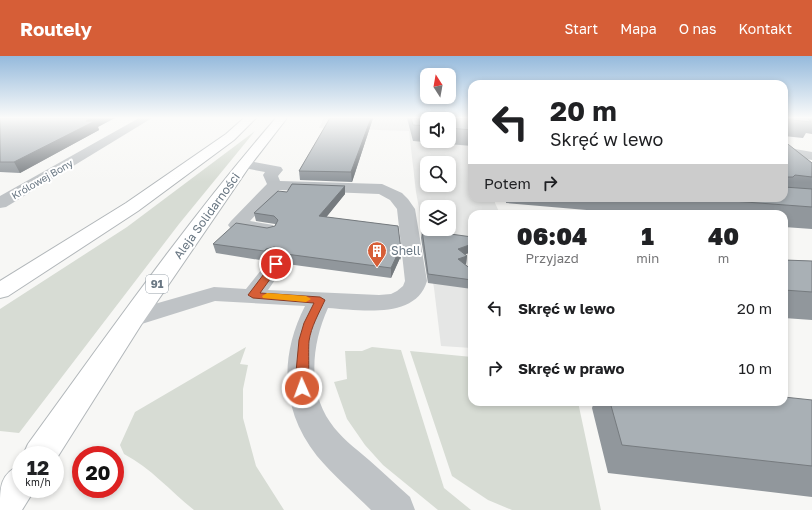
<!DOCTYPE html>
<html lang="pl">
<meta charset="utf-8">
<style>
:root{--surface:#fff;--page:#f2f2f2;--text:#202124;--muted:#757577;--accent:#d65e37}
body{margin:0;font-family:"Golos Text",sans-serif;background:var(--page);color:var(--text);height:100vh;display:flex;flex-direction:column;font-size:15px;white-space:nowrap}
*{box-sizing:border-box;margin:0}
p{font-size:13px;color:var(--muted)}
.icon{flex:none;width:22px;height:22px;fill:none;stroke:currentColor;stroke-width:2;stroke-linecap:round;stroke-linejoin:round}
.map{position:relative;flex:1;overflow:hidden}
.panel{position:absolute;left:468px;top:154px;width:320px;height:196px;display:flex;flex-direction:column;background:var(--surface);border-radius:12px;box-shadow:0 2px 6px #0003}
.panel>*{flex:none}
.banner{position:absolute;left:468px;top:24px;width:320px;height:122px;border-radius:12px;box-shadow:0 2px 6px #0003;background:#fff;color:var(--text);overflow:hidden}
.needle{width:26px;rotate:349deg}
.buttons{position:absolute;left:420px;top:12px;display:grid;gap:8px}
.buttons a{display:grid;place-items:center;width:36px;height:36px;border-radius:8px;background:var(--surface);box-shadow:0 2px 6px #0003;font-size:20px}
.speed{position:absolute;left:12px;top:390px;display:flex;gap:8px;font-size:20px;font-weight:700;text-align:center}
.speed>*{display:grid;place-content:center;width:52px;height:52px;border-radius:50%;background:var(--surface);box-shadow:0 2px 6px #0003;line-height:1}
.speed small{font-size:10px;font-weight:400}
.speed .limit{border:6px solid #d22;background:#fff;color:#111}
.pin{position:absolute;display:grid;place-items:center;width:34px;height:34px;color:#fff;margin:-17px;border:2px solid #fff;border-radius:50%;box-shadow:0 1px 4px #0007}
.me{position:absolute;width:44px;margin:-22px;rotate:358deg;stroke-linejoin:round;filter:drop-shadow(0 0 3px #0008)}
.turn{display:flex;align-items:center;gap:14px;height:84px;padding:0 16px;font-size:18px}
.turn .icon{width:52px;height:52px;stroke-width:2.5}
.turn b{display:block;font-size:28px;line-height:34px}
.then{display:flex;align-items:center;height:38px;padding:0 16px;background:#0003;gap:8px;font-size:15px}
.eta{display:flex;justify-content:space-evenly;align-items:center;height:68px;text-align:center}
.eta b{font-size:24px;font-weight:800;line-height:28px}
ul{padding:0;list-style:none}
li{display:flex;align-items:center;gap:12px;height:60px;padding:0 16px}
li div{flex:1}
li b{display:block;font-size:15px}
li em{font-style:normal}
header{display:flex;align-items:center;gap:24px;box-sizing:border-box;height:56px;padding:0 20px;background:var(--accent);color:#fff}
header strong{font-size:19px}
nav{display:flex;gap:22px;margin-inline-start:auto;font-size:14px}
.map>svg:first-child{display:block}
</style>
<header>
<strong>Routely</strong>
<nav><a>Start</a><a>Mapa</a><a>O nas</a><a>Kontakt</a></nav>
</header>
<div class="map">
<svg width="812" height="454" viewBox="0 0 812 454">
<rect width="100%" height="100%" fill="#f7f7f5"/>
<path fill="#e5e6e5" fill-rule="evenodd" d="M324,62H440L427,63V85H449L472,79V142H495V147L500,158H472V292L441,290L434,232L416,136L409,75L319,72ZM427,107H449V129H427ZM427,151H449V173H427Z"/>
<g fill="#d7dcd4">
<polygon points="255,75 179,168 19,377 0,375 0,253 127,171"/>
<path d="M246,291L240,308L248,309L243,333V362L256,410L284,454H194C170,435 151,412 124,398L120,389L135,356Z"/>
<polygon points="372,291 401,294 444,432 471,454 438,454 383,409 365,389 347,363 334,326 347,323 345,295 362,295"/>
<polygon points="410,295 472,301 472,346 578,346 601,454 512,454 488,444 452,420"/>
</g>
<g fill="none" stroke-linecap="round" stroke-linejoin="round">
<defs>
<g id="major">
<polygon points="244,62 256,62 234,84 138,155 8,240 0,242 0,225 126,147 226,78"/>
<path d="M276,62H287L249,111L141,269L55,405V399H23L28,388C108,278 187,165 276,62Z"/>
<path d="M21,408V433H35L22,454H0C0,429 0,419 21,408Z"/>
</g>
</defs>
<use href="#major" stroke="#b2b7ba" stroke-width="2"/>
<g fill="#bfc3c6" fill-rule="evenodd">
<polygon points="139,62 152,62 6,151 0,152 0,140"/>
<polygon points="784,91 812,96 812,104 784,99"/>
<path d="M244,104L281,111L283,114L278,120L280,125L382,128L402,137L408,143L415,153L427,225C416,264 359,254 328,252C312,287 307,333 330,366C340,381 355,392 369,404C383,416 396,429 410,441L415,454H371C353,436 333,419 317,400C281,354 279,301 305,250L215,245L132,271L123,269L120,263L123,257L214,231L246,233L269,204L276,202L283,204L286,208L268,234L379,239L391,238L397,235L403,230L405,225L397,153L390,144L379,138L279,134L250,165L273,169L275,173L273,177L266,179L231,173L228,169L231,165L267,128L263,119L265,116L239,111L237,108L239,105Z"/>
</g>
<use href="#major" fill="#fff" fill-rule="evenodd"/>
</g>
<g fill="#91979c" fill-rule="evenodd">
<polygon points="0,62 98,71 99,74 20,117 0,116"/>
<polygon points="330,62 373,62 352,126 300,124 299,115"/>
<path d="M407,62H472V90L413,85ZM427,63H449V85H427Z"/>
<polygon points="784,62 812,62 812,78 806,77 803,82 784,80"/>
<polygon points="784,85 812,107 812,173 784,171 784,158 633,158 506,147 506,142 784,142"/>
<polygon points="345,130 345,138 326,161 398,170 401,194 401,204 400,202 391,222 287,208 283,203 276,201 269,203 266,205 216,197 213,188 275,170 275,168 256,165 254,157"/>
<polygon points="422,174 472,196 465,198 467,200 466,208 465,208 472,214 472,233 428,227 421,182"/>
<polygon points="784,204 812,205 812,264 784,262"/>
<polygon points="812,344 812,441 608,417 592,352 594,346 784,346"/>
</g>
<g fill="#767b7f">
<polygon points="92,62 115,62 98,71 99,74 20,117 14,106 86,65"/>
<polygon points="371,62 373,62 352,126 351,116"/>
<polygon points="345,130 345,138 320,169 319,160"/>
<polygon points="472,188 472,196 457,201 458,193"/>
<polygon points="274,191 276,201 269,203 266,205 264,195 266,193"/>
<polygon points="400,193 400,202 391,222 391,212"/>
<polygon points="467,200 466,208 458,211 458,203"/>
</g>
<g fill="#a9b0b5" stroke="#767b7f">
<polygon points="0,62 92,62 86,65 95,65 14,106 0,106"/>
<polygon points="330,62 371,62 351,116 299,115"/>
<polygon points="411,62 472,62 472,74 449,72 449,63 427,63 427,70 413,69"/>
<polygon points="784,62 807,62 811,66 784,63"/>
<polygon points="784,85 812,107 812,121 795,119 793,121 784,121"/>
<polygon points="292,128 345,130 319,160 398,170 401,194 400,193 391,212 286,198 281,193 274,191 266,193 264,195 213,188 236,167 267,172 275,170 278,164 274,160 254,157 278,135 287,136"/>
<polygon points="784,131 812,133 812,151 692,142 784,142"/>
<polygon points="422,174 472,181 472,188 458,193 467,200 458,203 472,214 472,224 428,218"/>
<polygon points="784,204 812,205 812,236 784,234"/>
<polygon points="784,341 812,344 812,410 622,389 610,346 784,346"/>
</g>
<linearGradient id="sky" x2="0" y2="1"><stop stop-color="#95badc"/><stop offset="0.49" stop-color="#fbfbfa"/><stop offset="1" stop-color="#fbfbfa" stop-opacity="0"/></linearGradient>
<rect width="812" height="126" fill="url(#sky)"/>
<path fill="#d65e37" stroke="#8b3d24" d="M276,205L281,208L260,237L320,241L325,244C319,257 311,271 309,285C308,296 310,330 307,336L302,337L298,336L297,332L296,316L299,284L304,267L314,247L253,242L248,239L273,206Z"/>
<polygon fill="#f59e0b" points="267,237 306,240 311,243 306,246 263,242 262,240"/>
<defs>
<symbol id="building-pin" viewBox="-11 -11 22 30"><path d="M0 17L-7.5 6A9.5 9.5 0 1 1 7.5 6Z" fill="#d65e37" stroke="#fff"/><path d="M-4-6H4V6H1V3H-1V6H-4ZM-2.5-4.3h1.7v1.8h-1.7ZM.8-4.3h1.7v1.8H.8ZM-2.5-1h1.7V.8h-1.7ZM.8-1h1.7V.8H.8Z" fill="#fff"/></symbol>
</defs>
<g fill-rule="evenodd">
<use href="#building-pin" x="366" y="184" width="22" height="30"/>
</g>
<g text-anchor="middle" stroke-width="4" stroke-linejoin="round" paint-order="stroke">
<g font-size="10" fill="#697783" stroke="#fff">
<text transform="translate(42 123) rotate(-30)" y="4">Królowej Bony</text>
</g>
<rect fill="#fff" stroke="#96a0a8" stroke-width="1" x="146" y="219" width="22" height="18" rx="3"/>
<g font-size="11" font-weight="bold" fill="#697783">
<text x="157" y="232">91</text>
</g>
<g font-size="12" fill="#697783" stroke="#fff">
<text transform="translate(207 160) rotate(-54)" y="4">Aleja Solidarności</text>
</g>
<g font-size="12" fill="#697783" stroke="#fff" text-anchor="start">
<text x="391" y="199">Shell</text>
</g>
</g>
</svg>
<div class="buttons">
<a><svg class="needle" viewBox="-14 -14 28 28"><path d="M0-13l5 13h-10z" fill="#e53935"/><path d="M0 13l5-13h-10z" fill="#757577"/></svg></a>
<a><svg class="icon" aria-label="sound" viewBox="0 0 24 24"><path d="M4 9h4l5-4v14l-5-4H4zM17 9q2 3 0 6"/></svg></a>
<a><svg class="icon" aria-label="search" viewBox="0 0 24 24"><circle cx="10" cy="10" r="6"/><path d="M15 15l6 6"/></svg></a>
<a><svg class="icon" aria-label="layers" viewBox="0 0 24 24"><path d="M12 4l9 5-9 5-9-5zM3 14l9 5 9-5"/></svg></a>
</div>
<div class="speed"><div>12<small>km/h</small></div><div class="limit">20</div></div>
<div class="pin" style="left:276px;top:208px;background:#d93025"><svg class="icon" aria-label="arrive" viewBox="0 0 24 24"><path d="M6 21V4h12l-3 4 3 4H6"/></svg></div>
<svg class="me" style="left:302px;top:332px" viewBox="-20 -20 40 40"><circle r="17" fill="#d65e37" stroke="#fff" stroke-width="3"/><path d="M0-11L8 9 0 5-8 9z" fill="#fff"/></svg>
<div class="banner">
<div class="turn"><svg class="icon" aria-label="left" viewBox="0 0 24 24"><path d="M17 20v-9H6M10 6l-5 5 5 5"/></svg><div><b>20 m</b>Skręć w lewo</div></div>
<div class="then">Potem<svg class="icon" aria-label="right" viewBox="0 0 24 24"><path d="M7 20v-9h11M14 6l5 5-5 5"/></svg></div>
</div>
<section class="panel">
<div class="eta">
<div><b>06:04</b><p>Przyjazd</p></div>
<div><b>1</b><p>min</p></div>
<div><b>40</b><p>m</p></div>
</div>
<ul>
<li><svg class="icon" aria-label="left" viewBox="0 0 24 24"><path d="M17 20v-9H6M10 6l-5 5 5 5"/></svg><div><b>Skręć w lewo</b></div><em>20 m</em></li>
<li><svg class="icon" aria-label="right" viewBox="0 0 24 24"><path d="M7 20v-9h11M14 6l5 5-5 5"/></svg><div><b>Skręć w prawo</b></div><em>10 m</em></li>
</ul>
</section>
</div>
